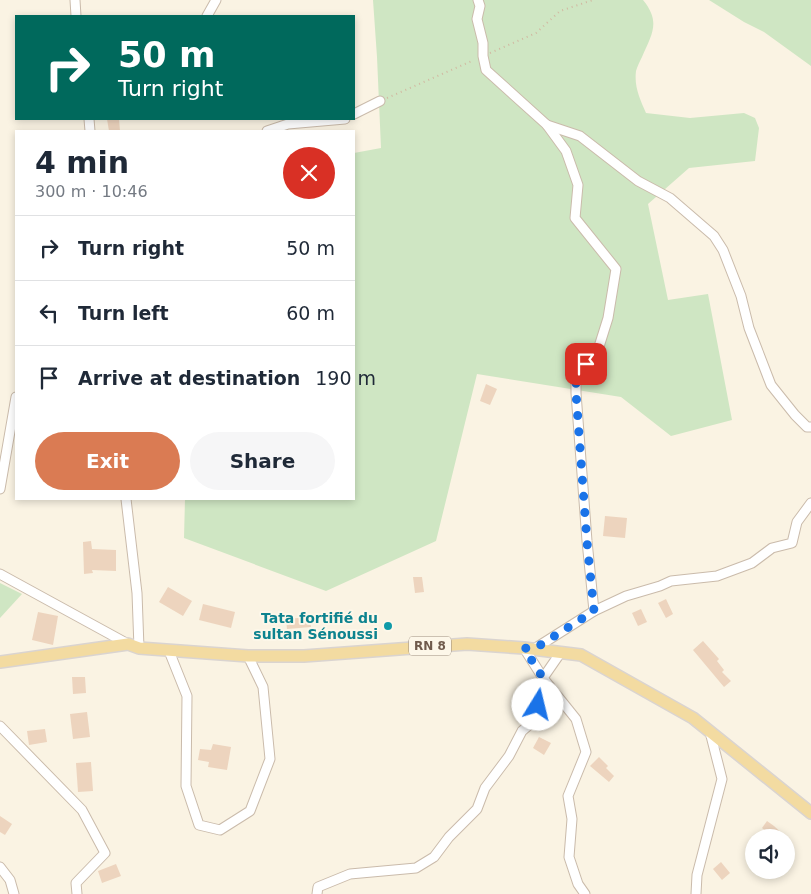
<!DOCTYPE html>
<meta charset="utf-8">
<style>
:root{--surface:#fff;--page:#f6f6f7;--text:#1f2937;--muted:#747a83;--line:#e0e1e3;--accent:#da7b53}
body{margin:0;font-family:"DejaVu Sans",sans-serif;background:var(--page);color:var(--text);height:100vh;display:flex;flex-direction:column;font-size:19px;white-space:nowrap}
*{box-sizing:border-box;margin:0}
p{font-size:16px;color:var(--muted)}
.icon{flex:none;width:28px;height:28px;fill:none;stroke:currentColor;stroke-width:2;stroke-linecap:round;stroke-linejoin:round}
.map{position:relative;flex:1;overflow:hidden}
.panel{position:absolute;left:15px;top:130px;width:340px;height:370px;display:flex;flex-direction:column;background:var(--surface);border-radius:0px;box-shadow:0 2px 8px #0003}
.panel>*{flex:none}
.hud{position:absolute;left:15px;top:15px;width:340px;height:105px;border-radius:0px;box-shadow:0 2px 8px #0003;background:#00695c;color:#fff;overflow:hidden}
.fabs{position:absolute;left:745px;top:829px;display:grid;gap:10px}
.fabs a{display:grid;place-items:center;width:50px;height:50px;border-radius:50%;background:var(--surface);box-shadow:0 2px 8px #0003;font-size:25px}
.pin{position:absolute;display:grid;place-items:center;width:42px;height:42px;color:#fff;margin:-21px;border-radius:10px;box-shadow:0 2px 8px #0006}
.me{position:absolute;width:55px;margin:-28px;rotate:9deg;stroke-linejoin:round;filter:drop-shadow(0 0 4px #0008)}
.turn{display:flex;align-items:center;gap:18px;height:105px;padding:0 20px;font-size:22px}
.turn .icon{width:65px;height:65px;stroke-width:2.5}
.turn b{display:block;font-size:35px;line-height:42px}
.round{display:grid;place-items:center;flex:none;width:52px;height:52px;border-radius:26px;background:var(--page)}
.head{display:flex;align-items:center;justify-content:space-between;height:85px;padding:0 20px}
h1{font-size:30px;font-weight:800;line-height:38px}
.button{display:flex;gap:10px;margin-top:auto;padding:10px 20px}
.button a{flex:1;height:58px;border-radius:30px;background:var(--accent);color:#fff;font-size:20px;font-weight:800;line-height:58px;text-align:center}
.button a+a{background:var(--page);color:var(--text)}
ul{padding:0;list-style:none}
li{display:flex;align-items:center;gap:15px;height:65px;padding:0 20px;border-top:1px solid var(--line)}
li div{flex:1}
li b{display:block;font-size:19px}
li em{font-style:normal}
.map>svg:first-child{display:block}
</style>
<div class="map">
<svg width="811" height="894" viewBox="0 0 811 894">
<rect width="100%" height="100%" fill="#faf3e3"/>
<g fill="#cfe6c3">
<path d="M373,0H643C661,22 652,34 642,57C640,61 637,67 636,71C634,87 640,99 646,113L690,118L744,113L755,118L759,128L755,161L689,168L648,204L668,300L708,294L732,420L671,436L621,397L477,374L436,541L326,591L184,538L185,499H354V153L381,148L377,57Z"/>
<polygon points="709,0 811,0 811,66 764,32 744,22"/>
<polygon points="0,583 22,594 0,618"/>
</g>
<g fill="#edd4be">
<polygon points="107,119 119,119 120,131 109,131"/>
<polygon points="486,384 497,389 490,405 480,401"/>
<polygon points="605,516 627,518 625,538 603,536"/>
<polygon points="91,541 92,549 116,550 116,571 92,570 93,573 84,574 83,542"/>
<polygon points="413,577 422,577 424,592 415,593"/>
<polygon points="168,587 192,601 183,616 159,602"/>
<polygon points="666,599 673,614 666,618 658,603"/>
<polygon points="203,604 235,612 231,628 199,620"/>
<polygon points="641,609 647,622 638,626 632,613"/>
<polygon points="38,612 58,616 53,645 32,640"/>
<polygon points="310,617 311,627 287,629 286,619"/>
<polygon points="703,641 719,659 717,661 724,670 722,672 731,681 724,687 693,650"/>
<polygon points="72,677 85,677 86,693 73,694"/>
<polygon points="87,712 90,737 73,739 70,714"/>
<polygon points="45,729 47,742 29,745 27,731"/>
<polygon points="539,737 551,743 544,755 533,748"/>
<polygon points="213,744 231,747 227,770 208,767 209,762 198,760 200,749 211,750"/>
<polygon points="599,757 608,766 606,768 614,776 609,782 590,766"/>
<polygon points="91,762 93,791 78,792 76,763"/>
<polygon points="0,816 12,824 5,835 0,832"/>
<polygon points="767,821 774,826 787,838 775,838 762,828"/>
<polygon points="721,862 730,873 722,880 713,869"/>
<polygon points="116,864 121,876 102,883 98,871"/>
</g>
<g fill="none" stroke-linecap="round" stroke-linejoin="round">
<defs>
<g id="minor">
<polyline points="75,0 76,16"/>
<polyline points="478,0 480,6 477,19 483,43 483,56 486,70 547,125 566,151 578,185 575,218 616,269 608,318 597,353 576,376 576,393 587,541 594,611"/>
<polyline points="207,16 216,0"/>
<polyline points="354,114 380,101"/>
<polyline points="89,119 90,131"/>
<polyline points="547,125 580,136 638,181 670,198 714,236 723,250 741,296 749,328 771,385 795,415 807,427 811,427"/>
<polyline points="267,131 288,124 345,119"/>
<polyline points="0,489 16,397"/>
<polyline points="126,499 137,593 139,648"/>
<polyline points="0,574 128,644"/>
<polyline points="534,649 594,611 626,596 660,586 671,581 717,576 752,563 772,548 792,543 797,522 811,503"/>
<polyline points="169,651 187,696 186,786 199,825 220,830 250,811 270,759 263,687 248,656"/>
<polyline points="561,652 543,678 576,719 586,752 568,796 572,819 569,857 578,884 585,894"/>
<polyline points="0,726 82,810 105,853 76,883 77,894"/>
<polyline points="0,867 10,880 14,894"/>
<polyline points="317,894 318,887 350,874 416,868 434,857 449,837 477,809 485,788 509,756 522,731 536,719 543,678 524,648"/>
<polyline points="696,894 697,875 722,779 710,732"/>
</g>
<polyline id="major" points="0,662 128,644 139,648 248,656 304,656 467,644 524,648 581,655 693,718 811,813"/>
</defs>
<use href="#minor" stroke="#cabbab" stroke-width="11"/>
<use href="#major" stroke="#dad4d0" stroke-width="14"/>
<g stroke="#d1b8a1" stroke-width="2" stroke-dasharray="1 4" stroke-linecap="butt">
<polyline points="490,53 536,33 560,11 593,0"/>
<polyline points="387,98 474,60"/>
</g>
<use href="#minor" stroke="#fff" stroke-width="9"/>
<use href="#major" stroke="#f3dba1" stroke-width="11"/>
</g>
<g fill="none" stroke-linecap="round" stroke-linejoin="round">
<polyline stroke="#1a73e8" stroke-width="9" stroke-dasharray="0 16.2" points="538,705 543,678 524,648 534,649 594,611 587,542 576,393 576,376 586,364"/>
</g>
<circle fill="#0f9aa8" stroke="#fdf7e9" stroke-width="2" cx="388" cy="626" r="5"/>
<g text-anchor="middle" stroke-width="4" stroke-linejoin="round" paint-order="stroke">
<rect fill="#fdf7e9" stroke="#9a8a7b" stroke-width="1" x="409" y="636.5" width="42" height="19" rx="4"/>
<g font-size="12" font-weight="bold" fill="#705b4c">
<text x="430" y="650">RN 8</text>
</g>
<g font-size="14" font-weight="bold" fill="#0d838f" stroke="#fdf7e9" text-anchor="end">
<text x="378" y="623">Tata fortifié du<tspan x="378" dy="16">sultan Sénoussi</tspan></text>
</g>
</g>
</svg>
<div class="fabs">
<a><svg class="icon" aria-label="sound" viewBox="0 0 24 24"><path d="M4 9h4l5-4v14l-5-4H4zM17 9q2 3 0 6"/></svg></a>
</div>
<div class="pin" style="left:586px;top:364px;background:#d93025"><svg class="icon" aria-label="arrive" viewBox="0 0 24 24"><path d="M6 21V4h12l-3 4 3 4H6"/></svg></div>
<svg class="me" style="left:538px;top:705px" viewBox="-20 -20 40 40"><circle r="19" fill="#fff"/><path d="M0-13L10 11 0 6-10 11z" fill="#1a73e8"/></svg>
<div class="hud">
<div class="turn"><svg class="icon" aria-label="right" viewBox="0 0 24 24"><path d="M7 20v-9h11M14 6l5 5-5 5"/></svg><div><b>50 m</b>Turn right</div></div>
</div>
<section class="panel">
<div class="head"><div><h1>4 min</h1><p>300 m · 10:46</p></div><a class="round" style="background:#d93025;color:#fff"><svg class="icon" aria-label="close" viewBox="0 0 24 24"><path d="M6 6l12 12M18 6L6 18"/></svg></a></div>
<ul>
<li><svg class="icon" aria-label="right" viewBox="0 0 24 24"><path d="M7 20v-9h11M14 6l5 5-5 5"/></svg><div><b>Turn right</b></div><em>50 m</em></li>
<li><svg class="icon" aria-label="left" viewBox="0 0 24 24"><path d="M17 20v-9H6M10 6l-5 5 5 5"/></svg><div><b>Turn left</b></div><em>60 m</em></li>
<li><svg class="icon" aria-label="arrive" viewBox="0 0 24 24"><path d="M6 21V4h12l-3 4 3 4H6"/></svg><div><b>Arrive at destination</b></div><em>190 m</em></li>
</ul>
<div class="button"><a>Exit</a><a>Share</a></div>
</section>
</div>
